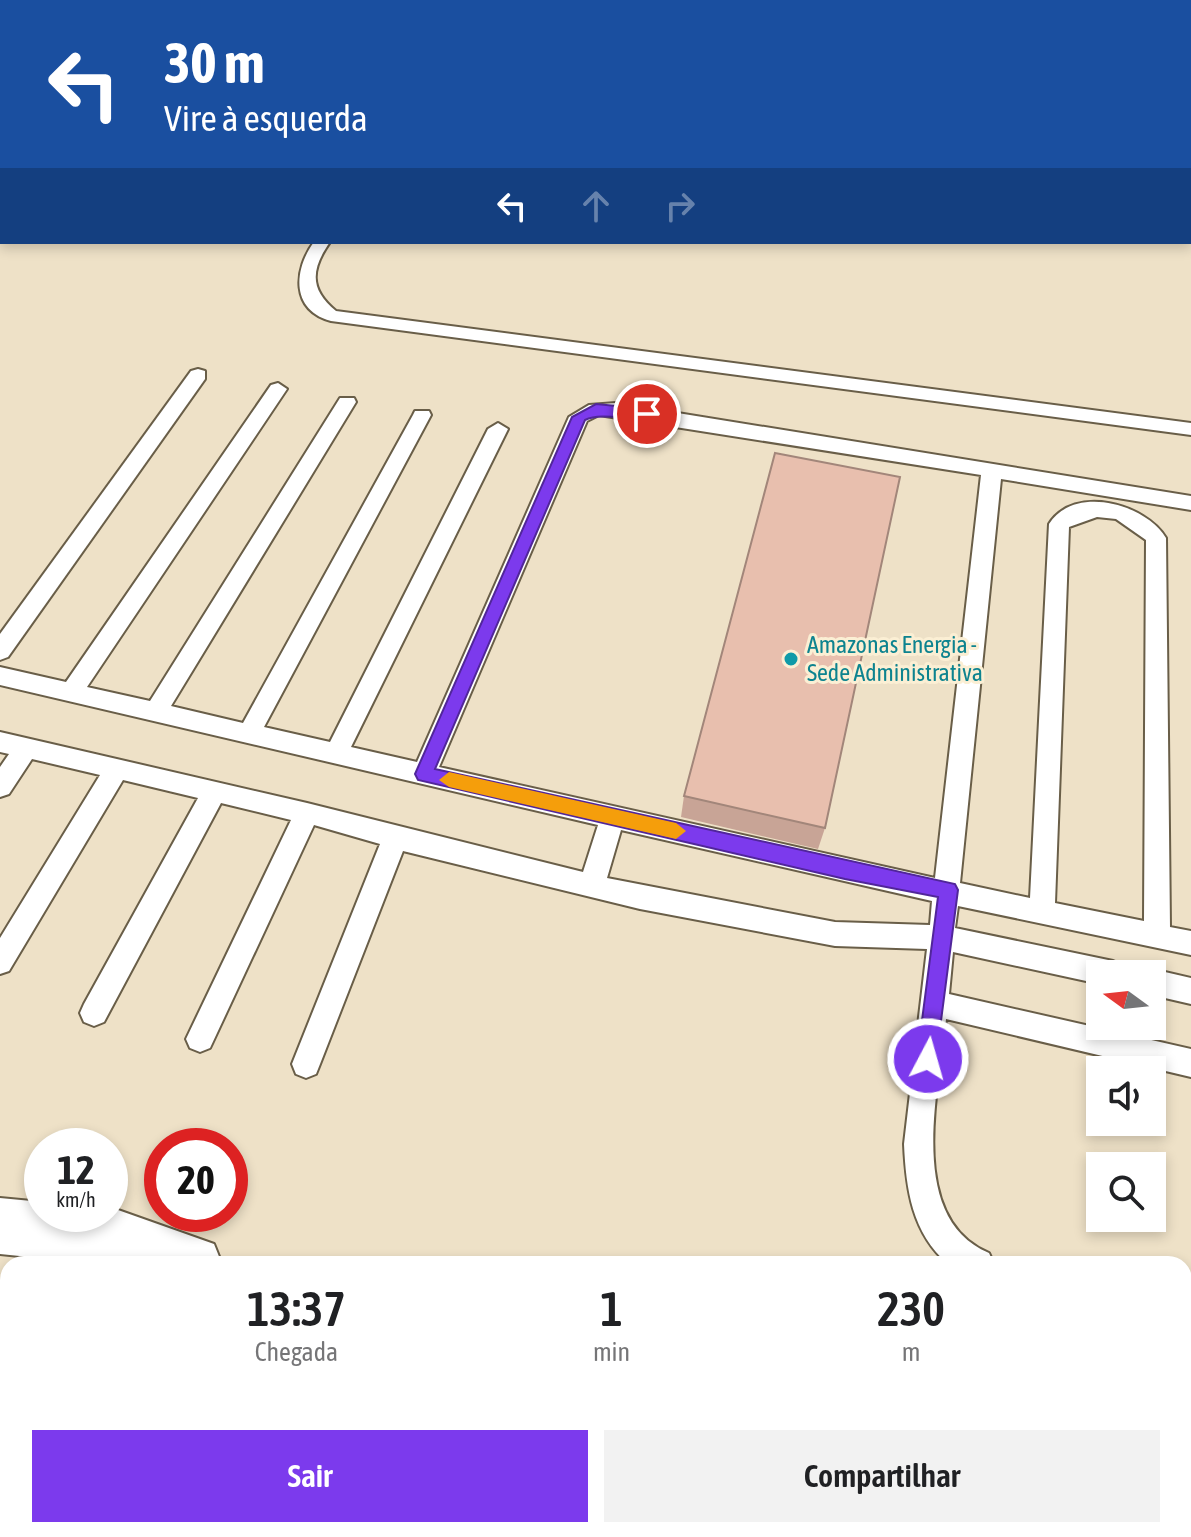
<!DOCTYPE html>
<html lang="pt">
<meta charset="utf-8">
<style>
:root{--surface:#fff;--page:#f2f2f2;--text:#202124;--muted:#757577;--accent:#7c3aed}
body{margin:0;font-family:"Asap Condensed",sans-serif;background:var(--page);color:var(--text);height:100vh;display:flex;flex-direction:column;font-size:30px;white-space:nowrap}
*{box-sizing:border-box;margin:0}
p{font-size:26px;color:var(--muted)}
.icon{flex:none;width:44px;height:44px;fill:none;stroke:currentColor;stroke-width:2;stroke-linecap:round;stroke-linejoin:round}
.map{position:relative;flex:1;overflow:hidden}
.side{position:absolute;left:0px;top:1256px;width:1192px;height:282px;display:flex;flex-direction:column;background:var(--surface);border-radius:24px 24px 0 0;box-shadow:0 4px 12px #0003}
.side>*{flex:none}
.top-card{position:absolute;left:0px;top:0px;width:1192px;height:244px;box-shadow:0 4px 12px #0003;background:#1a4fa0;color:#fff;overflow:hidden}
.needle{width:52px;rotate:285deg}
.tools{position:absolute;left:1086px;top:960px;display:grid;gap:16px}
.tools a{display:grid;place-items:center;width:80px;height:80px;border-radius:0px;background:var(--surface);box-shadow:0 4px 12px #0003;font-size:40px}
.speed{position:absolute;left:24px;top:1128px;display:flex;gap:16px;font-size:40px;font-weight:700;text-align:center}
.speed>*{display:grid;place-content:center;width:104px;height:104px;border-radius:50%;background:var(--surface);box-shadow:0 4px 12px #0003;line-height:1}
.speed small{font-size:20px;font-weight:400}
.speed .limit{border:12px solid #d22;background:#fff;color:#111}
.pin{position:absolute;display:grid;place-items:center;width:68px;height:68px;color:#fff;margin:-34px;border:4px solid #fff;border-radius:50%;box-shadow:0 2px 8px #0007}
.me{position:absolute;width:88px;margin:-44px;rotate:6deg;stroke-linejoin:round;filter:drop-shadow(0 0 6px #0008)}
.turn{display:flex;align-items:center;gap:28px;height:168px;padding:0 32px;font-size:36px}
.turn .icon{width:104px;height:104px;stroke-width:2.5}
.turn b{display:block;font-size:56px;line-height:68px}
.lanes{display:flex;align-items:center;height:76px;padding:0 32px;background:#0003;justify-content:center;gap:40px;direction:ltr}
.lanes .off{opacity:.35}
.eta{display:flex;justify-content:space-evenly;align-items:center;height:136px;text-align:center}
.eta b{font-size:48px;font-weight:600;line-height:56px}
.cta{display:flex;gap:16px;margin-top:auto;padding:16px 32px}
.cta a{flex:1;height:92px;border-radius:0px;background:var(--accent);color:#fff;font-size:32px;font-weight:600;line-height:92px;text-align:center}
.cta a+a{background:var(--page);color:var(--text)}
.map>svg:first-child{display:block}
</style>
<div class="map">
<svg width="1191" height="1537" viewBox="0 0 1191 1537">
<rect width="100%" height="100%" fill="#eee1c7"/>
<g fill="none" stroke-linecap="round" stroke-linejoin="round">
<polygon fill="#908674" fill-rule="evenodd" points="58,0 208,0 57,2"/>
<defs>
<g id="service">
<polygon points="594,0 608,0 592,2"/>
<rect x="1190" y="202" width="1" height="10"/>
<path d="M314,242H330C311,269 309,289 336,311L1191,423V435L331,321C290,310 294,269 314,242Z"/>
<polygon points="198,369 205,371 205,379 8,657 0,660 0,634 191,371"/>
<path d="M278,383L287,389L87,687L150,701L340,398H354L356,402L171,706L243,723L413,415L415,411H429L431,415L264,727L330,742L488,429L498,423L508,429L351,747L417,762L569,417L589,405L616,403L1191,496V510L1001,479L960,883L1030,898L1049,524C1074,484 1146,504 1166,538L1170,927L1191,931V955L958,906L955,928L1113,961L1123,965L1126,974H1100V984L953,952L949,994L1191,1049V1077L946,1019C939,1089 905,1218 989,1253L994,1264H948C912,1233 906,1189 904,1144L927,949L835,946L640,909L403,851L320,1064L316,1074L306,1078L296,1074L292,1064L380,844L314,825L210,1048L200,1052L190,1048L186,1039L291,820L221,803L104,1022L94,1026L84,1022L80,1013L84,1004L198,798L123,780L9,971L0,974V938L100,775L32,759L9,794L0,797V767L9,754L0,752V732L307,803L583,872L598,825L0,685V667L66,682L271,385ZM599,415L981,475L935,878L439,767L587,421ZM1097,517L1116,519L1146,540L1144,921L1055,903L1069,527ZM621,830L932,901L930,925L835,922L607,878Z"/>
<polygon points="1152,969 1191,978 1191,1004 1152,995 1152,974 1142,974"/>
<polygon points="1184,1309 1191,1311 1191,1343 1184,1341"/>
</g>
<g id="minor">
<polygon points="0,1198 42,1202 42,1214 110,1214 110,1209 118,1210 214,1244 222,1264 98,1264 0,1254"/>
<polygon points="260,1530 324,1530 323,1537 259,1537"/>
</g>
</defs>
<use href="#service" stroke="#695e48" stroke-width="4"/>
<use href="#minor" stroke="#695e48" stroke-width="4"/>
<use href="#service" fill="#fff" fill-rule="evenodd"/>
<use href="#minor" fill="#fff" fill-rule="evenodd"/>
</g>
<polygon fill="#c8a496" points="684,796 825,828 818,849 681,817"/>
<polygon fill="#e8bfae" stroke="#a2867a" stroke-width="2" points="775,453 900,477 825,828 684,796"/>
<path fill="#7c3aed" stroke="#51269a" stroke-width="2" d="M596,404L647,409L654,414C641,426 606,410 585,420L435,769L955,884L958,890L935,1067L928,1070L920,1067L917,1059L938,897L845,879L418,780L415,774L572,417Z"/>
<polygon fill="#f59e0b" points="449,772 676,823 686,831 676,839 449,787 439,780"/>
<circle fill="#0f9aa8" stroke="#fbefd4" stroke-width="3" cx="791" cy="659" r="8"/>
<g text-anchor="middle" stroke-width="6" stroke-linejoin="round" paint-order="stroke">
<g font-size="24" fill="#0d838f" stroke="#fbefd4" text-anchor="start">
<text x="807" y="653">Amazonas Energia -<tspan x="807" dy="28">Sede Administrativa</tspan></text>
</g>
</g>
</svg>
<div class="tools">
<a><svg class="needle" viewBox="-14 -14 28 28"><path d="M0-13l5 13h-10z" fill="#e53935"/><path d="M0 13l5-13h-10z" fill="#757577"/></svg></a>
<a><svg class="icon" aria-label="sound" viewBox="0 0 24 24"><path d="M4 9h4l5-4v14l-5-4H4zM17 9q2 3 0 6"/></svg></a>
<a><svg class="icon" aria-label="search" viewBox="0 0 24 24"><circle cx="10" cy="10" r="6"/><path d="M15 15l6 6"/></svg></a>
</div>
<div class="speed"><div>12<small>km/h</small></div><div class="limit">20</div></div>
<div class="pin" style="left:647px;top:414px;background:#d93025"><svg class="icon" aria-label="arrive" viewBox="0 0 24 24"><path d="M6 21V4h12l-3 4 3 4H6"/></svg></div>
<svg class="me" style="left:928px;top:1059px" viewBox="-20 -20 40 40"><circle r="17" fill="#7c3aed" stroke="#fff" stroke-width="3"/><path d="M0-11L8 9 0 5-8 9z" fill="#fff"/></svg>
<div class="top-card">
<div class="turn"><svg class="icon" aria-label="left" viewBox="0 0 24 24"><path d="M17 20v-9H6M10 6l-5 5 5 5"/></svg><div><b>30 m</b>Vire à esquerda</div></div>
<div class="lanes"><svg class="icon" aria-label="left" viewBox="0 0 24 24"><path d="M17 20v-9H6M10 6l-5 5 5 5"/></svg><svg class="icon off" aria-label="ahead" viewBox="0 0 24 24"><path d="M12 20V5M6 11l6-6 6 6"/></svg><svg class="icon off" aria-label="right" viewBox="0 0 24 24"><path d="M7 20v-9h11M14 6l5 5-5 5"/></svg></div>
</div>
<section class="side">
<div class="eta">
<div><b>13:37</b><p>Chegada</p></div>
<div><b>1</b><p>min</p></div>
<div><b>230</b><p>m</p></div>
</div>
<div class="cta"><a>Sair</a><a>Compartilhar</a></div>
</section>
</div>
